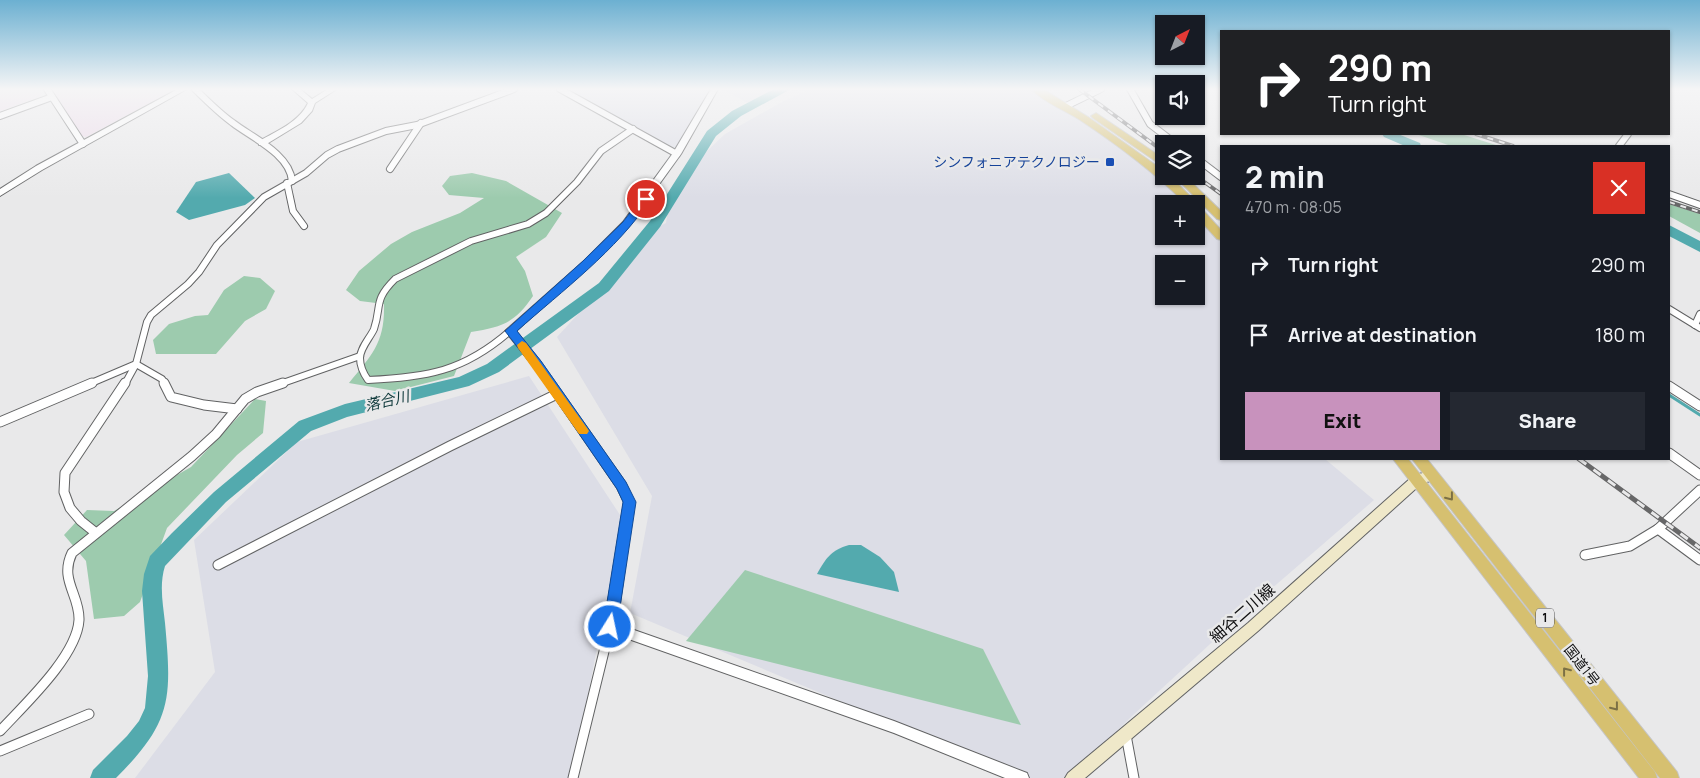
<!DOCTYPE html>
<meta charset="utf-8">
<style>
:root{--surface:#171b24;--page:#242831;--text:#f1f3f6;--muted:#9ea1a6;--accent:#c892bd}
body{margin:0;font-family:Manrope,"Noto Sans JP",sans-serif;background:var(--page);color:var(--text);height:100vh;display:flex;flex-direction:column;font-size:19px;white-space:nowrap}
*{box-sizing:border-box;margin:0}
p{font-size:16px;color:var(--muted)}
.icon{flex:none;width:28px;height:28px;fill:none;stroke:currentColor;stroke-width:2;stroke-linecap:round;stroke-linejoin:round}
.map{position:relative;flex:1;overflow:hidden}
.panel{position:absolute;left:1220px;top:145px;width:450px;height:315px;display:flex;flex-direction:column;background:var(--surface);border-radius:0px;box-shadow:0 1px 4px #0004}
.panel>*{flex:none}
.top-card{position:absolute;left:1220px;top:30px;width:450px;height:105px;border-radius:0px;box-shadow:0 1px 4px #0004;background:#202124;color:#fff;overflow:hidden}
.needle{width:32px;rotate:42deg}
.tools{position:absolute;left:1155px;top:15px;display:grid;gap:10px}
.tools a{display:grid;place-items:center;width:50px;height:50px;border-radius:0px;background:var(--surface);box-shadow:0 1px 4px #0004;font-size:25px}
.pin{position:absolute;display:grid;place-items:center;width:42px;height:42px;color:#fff;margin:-21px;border:2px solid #fff;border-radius:50%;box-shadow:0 1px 5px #0007}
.me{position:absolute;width:55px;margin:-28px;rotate:10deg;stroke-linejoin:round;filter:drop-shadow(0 0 4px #0008)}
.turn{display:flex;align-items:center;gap:18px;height:105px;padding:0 25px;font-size:22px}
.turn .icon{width:65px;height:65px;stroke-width:2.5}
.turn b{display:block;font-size:35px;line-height:42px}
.round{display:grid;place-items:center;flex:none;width:52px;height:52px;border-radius:0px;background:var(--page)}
.overview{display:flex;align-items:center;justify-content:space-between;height:85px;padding:0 25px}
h1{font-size:30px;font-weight:800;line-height:38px}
.cta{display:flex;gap:10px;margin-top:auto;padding:10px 25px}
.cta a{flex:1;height:58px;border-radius:0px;background:var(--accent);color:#111;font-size:20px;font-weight:800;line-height:58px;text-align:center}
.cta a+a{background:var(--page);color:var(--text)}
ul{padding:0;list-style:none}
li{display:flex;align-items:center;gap:15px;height:70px;padding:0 25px}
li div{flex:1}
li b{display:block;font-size:19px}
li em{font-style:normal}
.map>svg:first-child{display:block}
</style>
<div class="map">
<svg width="1700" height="778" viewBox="0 0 1700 778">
<rect width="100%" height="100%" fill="#e9e9ea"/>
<g fill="#dcdde6" fill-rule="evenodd">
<polygon points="567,89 710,89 689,131 676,150"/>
<polygon points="722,89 776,89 748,103"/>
<path d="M810,89H1029L1112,141L1164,182L1187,204H1164V236H1196V214L1221,242V459H1325L1374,500L1247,610L1132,716L1070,778H1023L630,613L652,496L557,337L658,227L666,223L668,209L705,153L725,134L780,103ZM1164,264H1196V296H1164Z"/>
<polygon points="529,376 622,518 572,778 135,778 215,672 194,540 297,442"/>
</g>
<g fill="#ecd9e9">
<polygon points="0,89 38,89 42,96 0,111"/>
<polygon points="51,89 176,89 86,137 81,136"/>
</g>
<g fill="#9dcbae">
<polygon points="1416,134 1461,134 1499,146 1451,146"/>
<path d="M472,173L506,181L562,213L546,237L516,257L525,271L533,296C515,323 502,327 471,332L454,376L395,391L349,383C372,355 385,343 384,304L360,301L346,290L359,271L391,244L412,232L460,213L484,198L449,195L442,186L450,176Z"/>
<polygon points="1669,204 1700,214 1700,233 1669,216"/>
<polygon points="244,276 260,278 275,291 266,309 245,321 216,354 156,354 153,340 169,324 195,316 208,315 224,290"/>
<polygon points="255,399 266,401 263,433 237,455 167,528 140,602 124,616 94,619 86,561 64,535 87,510 114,511 191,467"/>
<polygon points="745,570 983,649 1021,725 686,641"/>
</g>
<g fill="#53aaae">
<polygon points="229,173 255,198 245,205 189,220 176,212 196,182"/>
<path d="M849,545H861L880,557L894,572L899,592L817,574C826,558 831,550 849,545Z"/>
</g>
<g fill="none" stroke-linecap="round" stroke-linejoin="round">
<polyline stroke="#53aaae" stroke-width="3" points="1669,395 1700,415"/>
<g fill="#53aaae" fill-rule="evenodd">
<path d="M774,89H791L741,116L716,136L660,227L609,291L499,372L469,386L347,417L311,431L226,502L165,566C159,585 163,604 165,623C172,699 172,722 116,778H90L93,770L127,736L139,721L145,708L148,676L142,591L144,574L150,556L172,533L214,492L299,421L345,404L459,377L487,364L599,283L650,221L707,131L732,111Z"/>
<polygon points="1382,134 1398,134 1420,143 1421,146 1405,146 1384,137"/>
<polygon points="1669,225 1700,241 1700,252 1669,236"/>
</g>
<defs>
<g id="minor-far1">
<polyline points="47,89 83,144"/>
<path d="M195,89C207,101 219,113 233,123C251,137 290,154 292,181"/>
<polyline points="560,89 677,154"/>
<polyline points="1130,89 1150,124 1176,144"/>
<polyline points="1066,106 1101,89"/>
<polyline points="0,116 52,97"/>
<polyline points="1619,146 1628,134"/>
<polyline points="1196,158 1221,177"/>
<polyline points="390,169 421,123"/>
<polyline points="287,183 293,211 304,226"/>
<polyline points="1669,194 1700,205"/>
<polyline points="1669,309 1700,328"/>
<polyline points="1695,325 1700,314"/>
<path d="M510,331C463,372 427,377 368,380C363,373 360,366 360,358C360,348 370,338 374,329C382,305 373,301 395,279L471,241L528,224L546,213L577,182L601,151L633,129"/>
<polyline points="136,364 162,379 165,384"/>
<polyline points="89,384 136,364"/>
<polyline points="125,384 136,364 147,322 151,315 188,284 199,272 217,245 264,197 306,173 327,155 338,149 386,131 417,125 514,89"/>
<polyline points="280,384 360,356"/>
</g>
<g id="minor">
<polyline points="164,383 171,397 204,405 237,409"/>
<polyline points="1669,386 1700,406"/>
<polyline points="0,422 92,383"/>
<polyline points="1669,453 1700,475"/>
<polyline points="1658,529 1700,560"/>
<polyline points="96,533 81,521 70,508 64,492 65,473 125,383"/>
<polyline points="1585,555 1630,546 1658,529 1700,490"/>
<polyline points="218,565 450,446 557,394"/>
<path d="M0,731C24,705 77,656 79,620C80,595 59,580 72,553L192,456L216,434L245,399L257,392L283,383"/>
<polyline points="1126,735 1134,778"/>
<polyline points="0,751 89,714"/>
<polyline points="573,778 610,627"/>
</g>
<g id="tertiary">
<polygon points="178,89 187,89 42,170 0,196 0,189 36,166"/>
<path d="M292,89H300L312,99L328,89H337L315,103L312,111L301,123L265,145H259V141C277,131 299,122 308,103Z"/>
<polygon points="711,89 718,89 681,154 629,226 590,265 516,331 540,361 625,482 634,502 617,624 894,721 1027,773 1029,778 1005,778 894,733 606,631 604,627 624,502 617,488 534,367 505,331 584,261 623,222 673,153"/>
</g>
<polygon id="secondary" points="1432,470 1436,471 1438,475 1436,479 1421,484 1258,631 1085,778 1065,778 1068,773 1248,623 1413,476"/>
<g id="trunk">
<path d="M1031,89H1043L1088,117L1164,171V176H1170L1196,202L1197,204L1196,206V204H1186C1154,172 1118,145 1080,120C1064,110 1044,102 1031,89Z"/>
<polygon points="1096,113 1164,159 1164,167 1093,118 1091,116"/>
<polygon points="1174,176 1185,176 1221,211 1221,220 1217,219"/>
<polygon points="1196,206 1200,207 1221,230 1221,240 1217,239 1196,216"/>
<polygon points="1393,459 1408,459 1655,772 1657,778 1639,778"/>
<polygon points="1412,459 1427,459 1677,772 1679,778 1660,778"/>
</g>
</defs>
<use href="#minor-far1" stroke="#616263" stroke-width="8"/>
<use href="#minor" stroke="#616263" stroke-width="11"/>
<use href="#tertiary" stroke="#616263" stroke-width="2"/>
<use href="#secondary" stroke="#616263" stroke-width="2"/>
<use href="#trunk" stroke="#c5c5c6" stroke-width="2"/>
<use href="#minor-far1" stroke="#fff" stroke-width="6"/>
<use href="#minor" stroke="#fff" stroke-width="9"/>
<use href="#tertiary" fill="#fff" fill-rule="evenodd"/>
<use href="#secondary" fill="#efe8c9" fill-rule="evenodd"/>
<use href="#trunk" fill="#d6c070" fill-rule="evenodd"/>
<defs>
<g id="rail-far1">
<polyline points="1079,89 1164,152"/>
<polyline points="1476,134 1513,146"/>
<polyline points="1196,176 1221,194"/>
<polyline points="1669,202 1700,212"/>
</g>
<polyline id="rail" points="1579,459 1700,548"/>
</defs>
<use href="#rail-far1" stroke="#676768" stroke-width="4"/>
<use href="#rail" stroke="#676768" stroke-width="5"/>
<use href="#rail-far1" stroke="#e9e9ea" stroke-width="2" stroke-dasharray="6" stroke-linecap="butt"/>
<use href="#rail" stroke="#e9e9ea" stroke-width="3" stroke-dasharray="9" stroke-linecap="butt"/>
</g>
<defs><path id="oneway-chevron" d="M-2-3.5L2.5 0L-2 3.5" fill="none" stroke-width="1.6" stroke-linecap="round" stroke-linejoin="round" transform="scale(1.25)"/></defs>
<g stroke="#7c7045">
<use href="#oneway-chevron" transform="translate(1450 497) rotate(52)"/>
<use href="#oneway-chevron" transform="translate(1566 671) rotate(-128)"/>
<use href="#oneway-chevron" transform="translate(1615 707) rotate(52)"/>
</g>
<linearGradient id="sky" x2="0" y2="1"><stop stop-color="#6cb0d1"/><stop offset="0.45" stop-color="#f5f5f6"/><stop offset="1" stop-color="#f5f5f6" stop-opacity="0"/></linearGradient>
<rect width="1700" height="198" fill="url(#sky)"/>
<path fill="#1a73e8" stroke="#114b97" d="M646,196L651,199C616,251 563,290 517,331L541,361L626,482L636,502L617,627L615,632L610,634L605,632L603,627L623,502L617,489L533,367L505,331L583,261L623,222L642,197Z"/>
<polygon fill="#f59e0b" points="522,341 526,343 587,428 589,431 587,434 579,434 518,348 517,345"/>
<rect fill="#1a4fb4" stroke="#e9e9ea" stroke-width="2" x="1105" y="157" width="10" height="10" rx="2.5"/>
<g text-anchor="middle" stroke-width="5" stroke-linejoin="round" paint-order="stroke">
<rect fill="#e9e9ea" stroke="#505051" stroke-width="1" x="1536" y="608.5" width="18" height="19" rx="4"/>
<g font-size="12" font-weight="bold" fill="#0f0f10">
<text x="1545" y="622">1</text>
</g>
<g font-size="14" fill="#164399" stroke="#e9e9ea" text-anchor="end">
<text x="1100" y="167">シンフォニアテクノロジー</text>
</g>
<g font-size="14" fill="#0f0f10" stroke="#e9e9ea">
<text transform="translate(1582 665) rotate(52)" y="5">国道1号</text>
</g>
<g font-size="15" font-style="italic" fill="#0f393b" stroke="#e9e9ea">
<text transform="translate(387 401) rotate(-13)" y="5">落合川</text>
</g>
<g font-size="16" fill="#0f0f10" stroke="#e9e9ea">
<text transform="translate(1242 613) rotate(-41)" y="6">細谷二川線</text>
</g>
</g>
</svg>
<div class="tools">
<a><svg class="needle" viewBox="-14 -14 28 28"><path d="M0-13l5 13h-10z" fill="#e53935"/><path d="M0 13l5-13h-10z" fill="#9ea1a6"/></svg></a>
<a><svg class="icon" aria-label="sound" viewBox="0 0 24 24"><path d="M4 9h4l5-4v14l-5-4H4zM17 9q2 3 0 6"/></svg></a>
<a><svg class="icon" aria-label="layers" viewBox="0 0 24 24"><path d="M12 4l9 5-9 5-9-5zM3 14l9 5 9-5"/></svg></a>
<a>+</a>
<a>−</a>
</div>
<div class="pin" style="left:646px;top:199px;background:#d93025"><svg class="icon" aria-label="arrive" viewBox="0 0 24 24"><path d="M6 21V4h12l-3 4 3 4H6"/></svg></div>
<svg class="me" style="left:610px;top:627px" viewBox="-20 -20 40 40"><circle r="17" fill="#1a73e8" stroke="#fff" stroke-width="3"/><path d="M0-11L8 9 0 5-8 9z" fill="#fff"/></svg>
<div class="top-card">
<div class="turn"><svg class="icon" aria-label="right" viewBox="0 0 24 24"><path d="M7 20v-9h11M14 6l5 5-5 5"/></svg><div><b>290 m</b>Turn right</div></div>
</div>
<section class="panel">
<div class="overview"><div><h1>2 min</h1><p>470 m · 08:05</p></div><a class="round" style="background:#d93025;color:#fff"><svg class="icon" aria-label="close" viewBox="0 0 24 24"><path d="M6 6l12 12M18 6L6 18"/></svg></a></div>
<ul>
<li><svg class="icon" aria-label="right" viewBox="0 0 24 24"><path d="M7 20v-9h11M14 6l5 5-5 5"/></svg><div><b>Turn right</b></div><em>290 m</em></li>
<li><svg class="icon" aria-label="arrive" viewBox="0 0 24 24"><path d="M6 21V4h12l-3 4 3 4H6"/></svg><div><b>Arrive at destination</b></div><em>180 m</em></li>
</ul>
<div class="cta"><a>Exit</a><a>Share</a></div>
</section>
</div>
